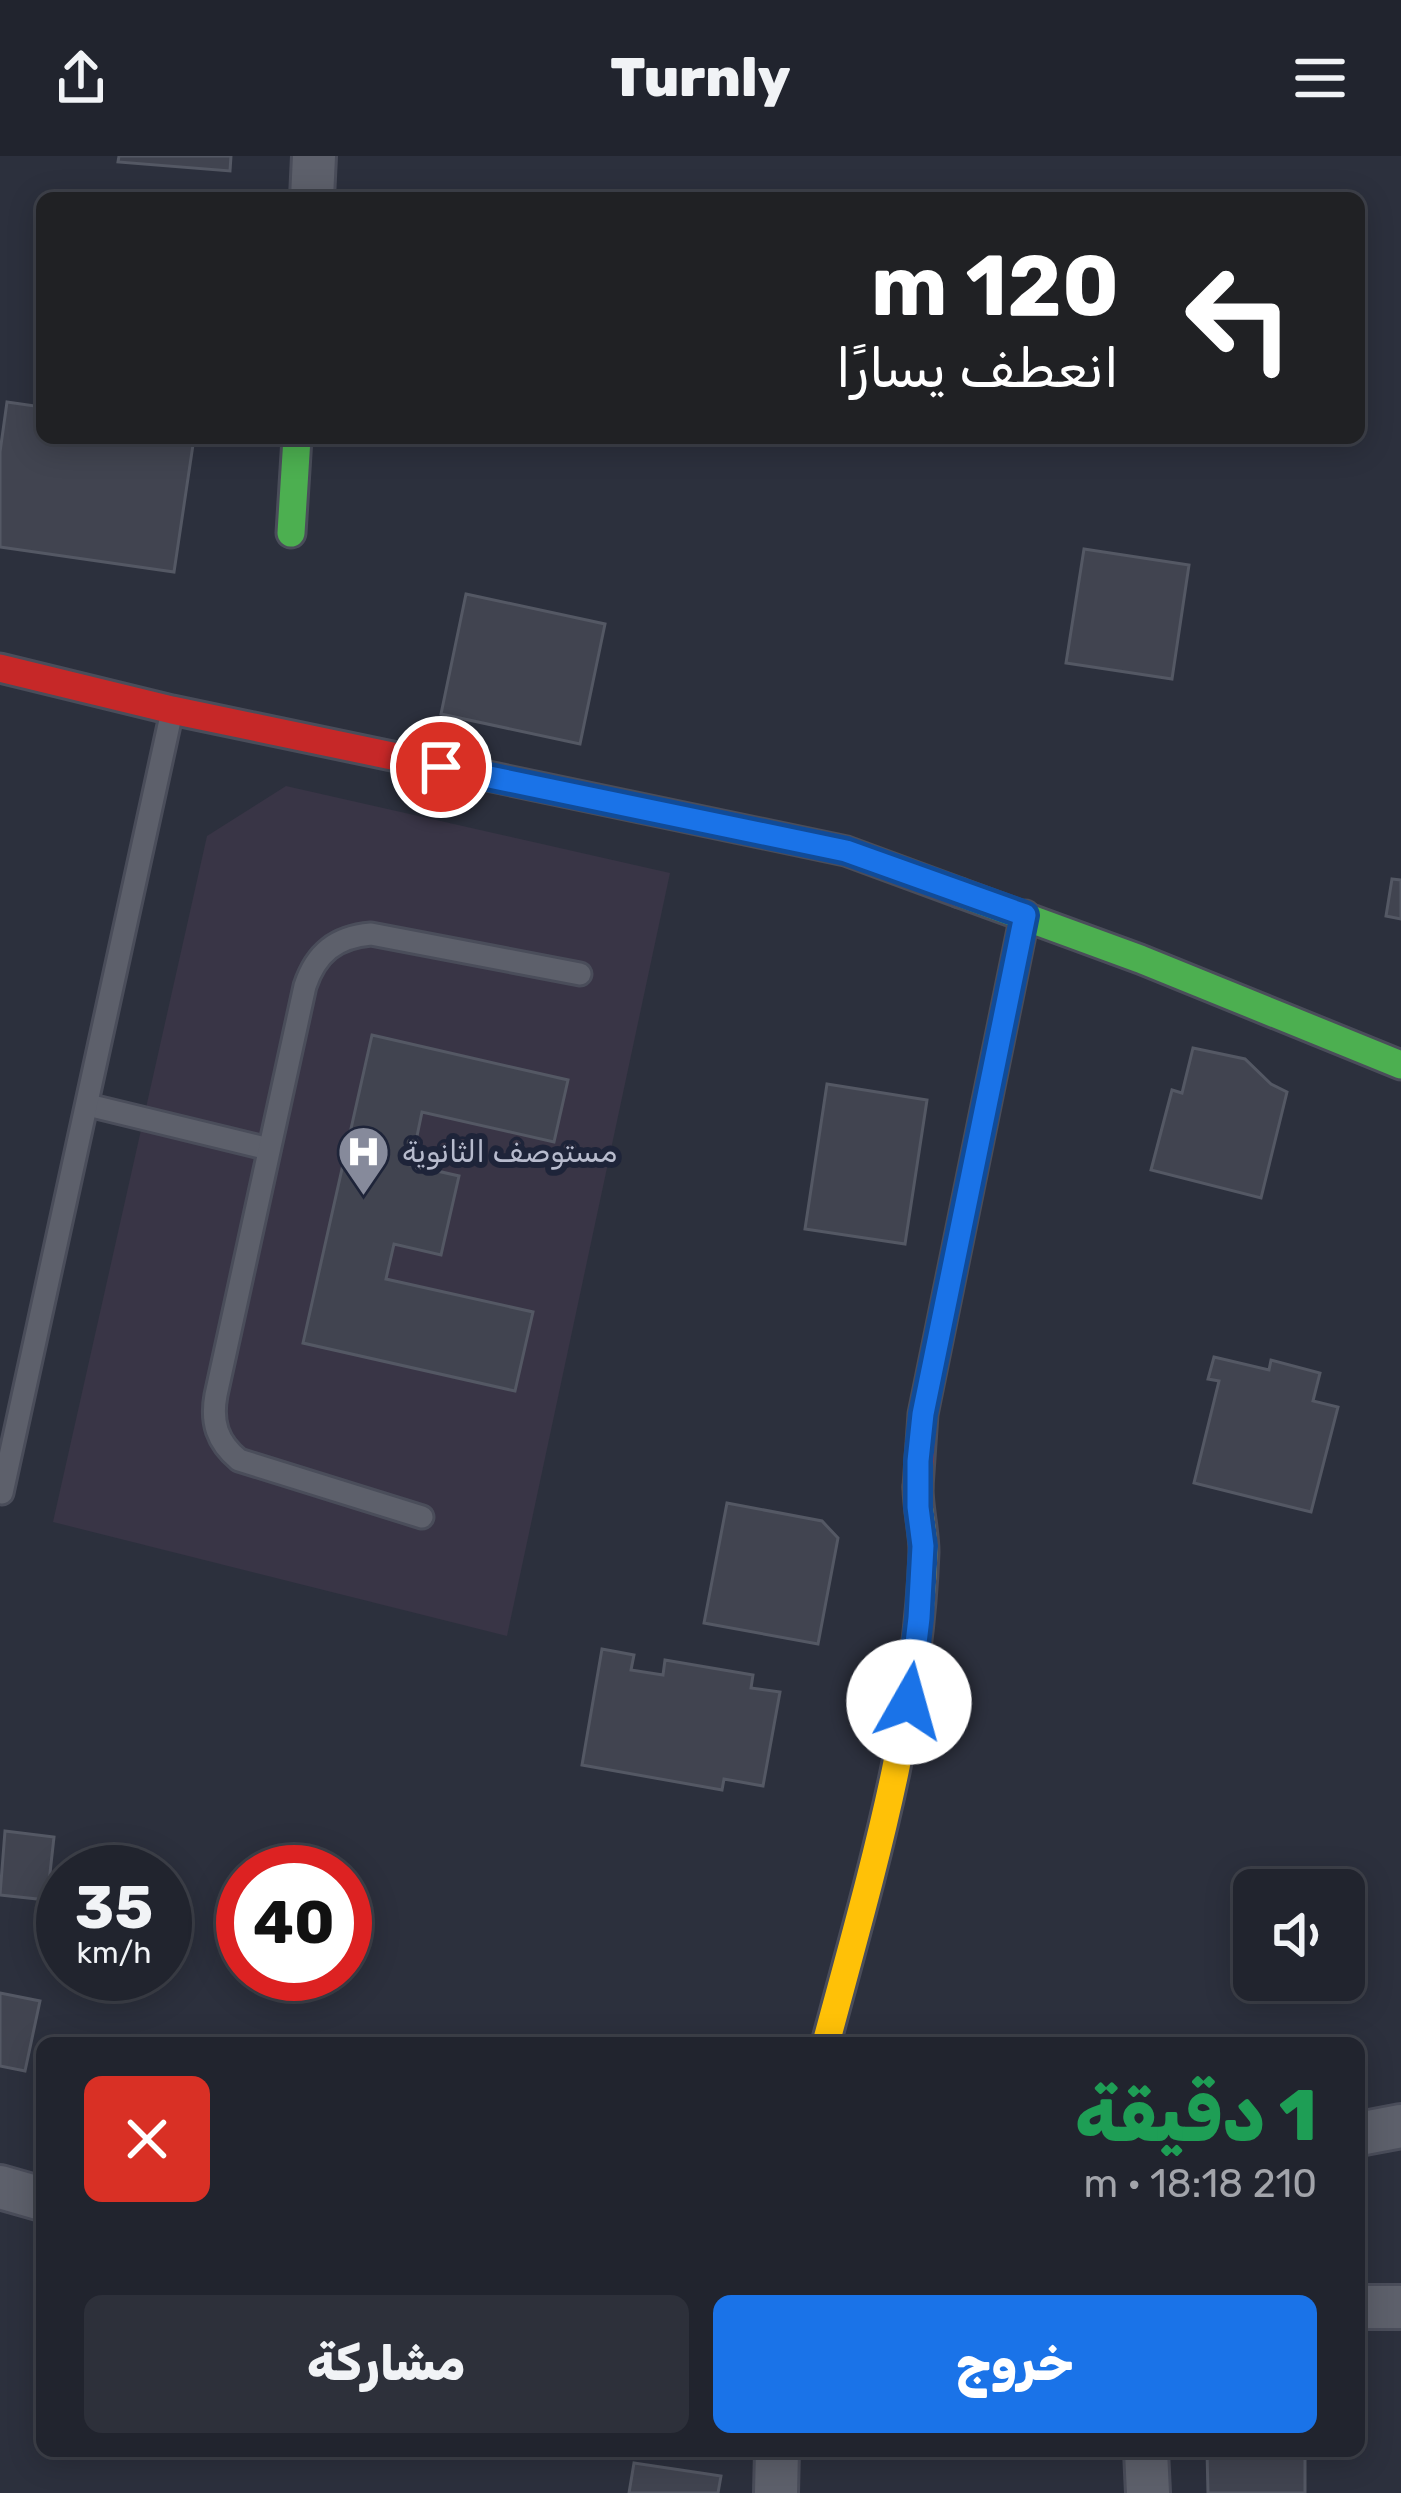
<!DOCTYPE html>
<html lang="ar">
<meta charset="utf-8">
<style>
:root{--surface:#21242e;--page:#2d303a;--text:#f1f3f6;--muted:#a2a4aa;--line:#3e414a;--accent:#1a73e8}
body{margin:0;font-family:Rubik,"Noto Naskh Arabic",sans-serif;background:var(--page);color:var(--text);direction:rtl;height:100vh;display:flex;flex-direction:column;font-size:45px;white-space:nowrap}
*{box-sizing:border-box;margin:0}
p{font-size:39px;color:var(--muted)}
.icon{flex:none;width:66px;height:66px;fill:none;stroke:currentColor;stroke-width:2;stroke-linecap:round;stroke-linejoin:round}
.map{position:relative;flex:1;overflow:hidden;direction:ltr}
.drawer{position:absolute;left:36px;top:1881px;width:1329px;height:420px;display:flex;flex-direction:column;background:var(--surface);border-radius:18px;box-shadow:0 6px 30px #0003,0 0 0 3px var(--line);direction:rtl}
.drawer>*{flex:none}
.hud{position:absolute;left:36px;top:36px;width:1329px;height:252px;border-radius:18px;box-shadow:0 6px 30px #0003,0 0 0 3px var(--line);direction:rtl;background:#202124;color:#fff;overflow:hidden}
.controls{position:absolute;left:1233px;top:1713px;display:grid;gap:24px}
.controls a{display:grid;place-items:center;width:132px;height:132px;border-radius:18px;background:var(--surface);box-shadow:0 6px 30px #0003,0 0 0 3px var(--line);font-size:60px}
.speed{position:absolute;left:36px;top:1689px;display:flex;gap:24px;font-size:60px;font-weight:700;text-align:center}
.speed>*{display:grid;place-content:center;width:156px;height:156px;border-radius:50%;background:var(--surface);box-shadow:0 6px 30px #0003,0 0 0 3px var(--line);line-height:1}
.speed small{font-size:30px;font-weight:400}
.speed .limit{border:18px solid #d22;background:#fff;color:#111}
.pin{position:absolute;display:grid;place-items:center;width:102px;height:102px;color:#fff;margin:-51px;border:6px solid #fff;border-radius:50%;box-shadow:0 3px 12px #0007}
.me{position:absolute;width:132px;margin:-66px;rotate:7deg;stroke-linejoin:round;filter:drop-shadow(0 0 9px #0008)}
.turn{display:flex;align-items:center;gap:42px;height:252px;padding:0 48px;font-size:54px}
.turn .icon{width:156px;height:156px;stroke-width:2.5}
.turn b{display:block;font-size:84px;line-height:102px}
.round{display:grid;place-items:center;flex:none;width:126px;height:126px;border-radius:18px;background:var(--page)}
.overview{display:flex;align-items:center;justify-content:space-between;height:204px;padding:0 48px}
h1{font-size:72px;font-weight:800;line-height:90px;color:#1e9e55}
.primary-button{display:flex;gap:24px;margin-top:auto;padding:24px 48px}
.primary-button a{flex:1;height:138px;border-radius:18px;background:var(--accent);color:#fff;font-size:48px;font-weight:800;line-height:138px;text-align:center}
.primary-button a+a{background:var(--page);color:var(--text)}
header{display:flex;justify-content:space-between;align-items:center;height:156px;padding:0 48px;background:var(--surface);font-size:54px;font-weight:800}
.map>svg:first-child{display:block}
</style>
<header><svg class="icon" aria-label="menu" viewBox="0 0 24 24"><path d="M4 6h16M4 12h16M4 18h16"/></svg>Turnly<svg class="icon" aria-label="share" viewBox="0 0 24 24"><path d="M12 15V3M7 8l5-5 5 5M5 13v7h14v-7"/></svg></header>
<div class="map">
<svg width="1401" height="2337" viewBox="0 0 1401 2337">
<rect width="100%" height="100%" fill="#2c303d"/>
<polygon fill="#393546" points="286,630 670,717 507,1480 53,1366 207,680"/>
<g fill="#414450" stroke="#545864" stroke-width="3">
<polygon points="119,0 231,0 230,15 118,6"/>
<polygon points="7,246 42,251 42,282 194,282 174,416 0,391 0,296"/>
<polygon points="1084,393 1189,409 1172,523 1066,507"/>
<polygon points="466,438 605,468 580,588 441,558"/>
<polygon points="1392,723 1401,724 1401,763 1386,760"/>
<polygon points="372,879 568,924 554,986 422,956 411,1009 459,1020 441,1099 394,1088 386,1123 533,1156 515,1235 303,1187"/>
<polygon points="1193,892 1245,903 1271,928 1287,936 1261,1042 1151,1014 1172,934 1182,937"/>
<polygon points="827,928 927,944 905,1088 805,1073"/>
<polygon points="1214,1201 1269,1214 1271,1204 1320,1217 1313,1245 1338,1251 1311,1356 1194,1327 1219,1225 1208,1223"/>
<polygon points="727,1347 822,1365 838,1382 818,1488 704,1467"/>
<polygon points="602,1493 634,1499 631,1514 663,1519 665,1504 753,1519 751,1532 780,1536 763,1630 724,1623 722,1634 582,1609"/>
<polygon points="5,1675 54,1681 47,1744 0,1739"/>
<polygon points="0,1837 40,1845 25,1915 0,1910"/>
<polygon points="1207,2295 1305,2295 1305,2337 1208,2337"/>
<polygon points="634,2307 721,2320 718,2337 629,2337"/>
</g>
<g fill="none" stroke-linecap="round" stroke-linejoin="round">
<defs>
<g id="lane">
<polyline points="88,949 269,993"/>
<polyline points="2,1337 172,555"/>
<path d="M422,1361L239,1304C217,1286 211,1266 216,1239L305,830C316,797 336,781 371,778L580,818"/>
</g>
<g id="street">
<polyline points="312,42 314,0"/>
<polyline points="1359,1978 1401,1970"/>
<polyline points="0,2031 42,2043"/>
<polyline points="1359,2151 1401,2151"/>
<polyline points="1146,2295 1148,2337"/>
<polyline points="776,2337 777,2295"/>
</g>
<g id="fast">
<polyline points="291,377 297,282"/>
<polyline points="960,737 1140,803 1401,909"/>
</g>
<path id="slow" d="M826,1887C869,1726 918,1564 924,1396C924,1375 918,1353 918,1331"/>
<g id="jam">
<polyline points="0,512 172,554 846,695 960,737"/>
<polyline points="918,1331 923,1258 1025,759"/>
</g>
</defs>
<use href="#lane" stroke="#4a4d5a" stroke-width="27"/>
<use href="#street" stroke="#4a4d5a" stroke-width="48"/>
<use href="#fast" stroke="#4a4d5a" stroke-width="33"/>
<use href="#slow" stroke="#4a4d5a" stroke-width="33"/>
<use href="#jam" stroke="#4a4d5a" stroke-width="33"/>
<use href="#lane" stroke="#5d606b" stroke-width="21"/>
<use href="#street" stroke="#5d606b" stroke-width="42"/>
<use href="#fast" stroke="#4caf50" stroke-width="27"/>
<use href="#slow" stroke="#ffc107" stroke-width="27"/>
<use href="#jam" stroke="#c62828" stroke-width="27"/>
</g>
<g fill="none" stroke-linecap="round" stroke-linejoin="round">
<defs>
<polyline id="route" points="441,611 846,695 1025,759 923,1258 918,1305 918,1351 923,1390 919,1462 909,1546"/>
</defs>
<use href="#route" stroke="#114b97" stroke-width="30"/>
<use href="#route" stroke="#1a73e8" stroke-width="21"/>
</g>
<defs>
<symbol id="hospital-pin" viewBox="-11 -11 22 30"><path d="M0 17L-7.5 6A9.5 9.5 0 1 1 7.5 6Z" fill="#868a9b" stroke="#1e2439"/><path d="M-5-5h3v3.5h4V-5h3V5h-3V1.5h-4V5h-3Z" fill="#fff"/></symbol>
</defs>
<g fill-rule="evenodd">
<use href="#hospital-pin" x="334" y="966" width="59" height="81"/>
</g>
<g text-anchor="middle" stroke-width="12" stroke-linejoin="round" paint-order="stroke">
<g font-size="30" fill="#b7bbcd" stroke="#1e2439" text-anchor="start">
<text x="402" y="1006">مستوصف الثانوية</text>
</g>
</g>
</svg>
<div class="controls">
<a><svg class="icon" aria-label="sound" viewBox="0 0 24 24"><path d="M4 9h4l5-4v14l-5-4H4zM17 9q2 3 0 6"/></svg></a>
</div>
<div class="speed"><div>35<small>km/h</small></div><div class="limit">40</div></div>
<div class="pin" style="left:441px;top:611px;background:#d93025"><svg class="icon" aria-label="arrive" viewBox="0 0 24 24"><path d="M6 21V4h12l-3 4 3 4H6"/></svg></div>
<svg class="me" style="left:909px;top:1546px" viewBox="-20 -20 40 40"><circle r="19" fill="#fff"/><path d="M0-13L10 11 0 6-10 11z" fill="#1a73e8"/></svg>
<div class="hud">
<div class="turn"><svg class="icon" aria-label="left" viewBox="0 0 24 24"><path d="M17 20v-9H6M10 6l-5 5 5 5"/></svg><div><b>120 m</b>انعطف يسارًا</div></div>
</div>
<section class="drawer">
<div class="overview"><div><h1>1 دقيقة</h1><p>210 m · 18:18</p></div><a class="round" style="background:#d93025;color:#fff"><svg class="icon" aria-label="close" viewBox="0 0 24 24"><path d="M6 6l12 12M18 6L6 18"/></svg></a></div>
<div class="primary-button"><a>خروج</a><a>مشاركة</a></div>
</section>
</div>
